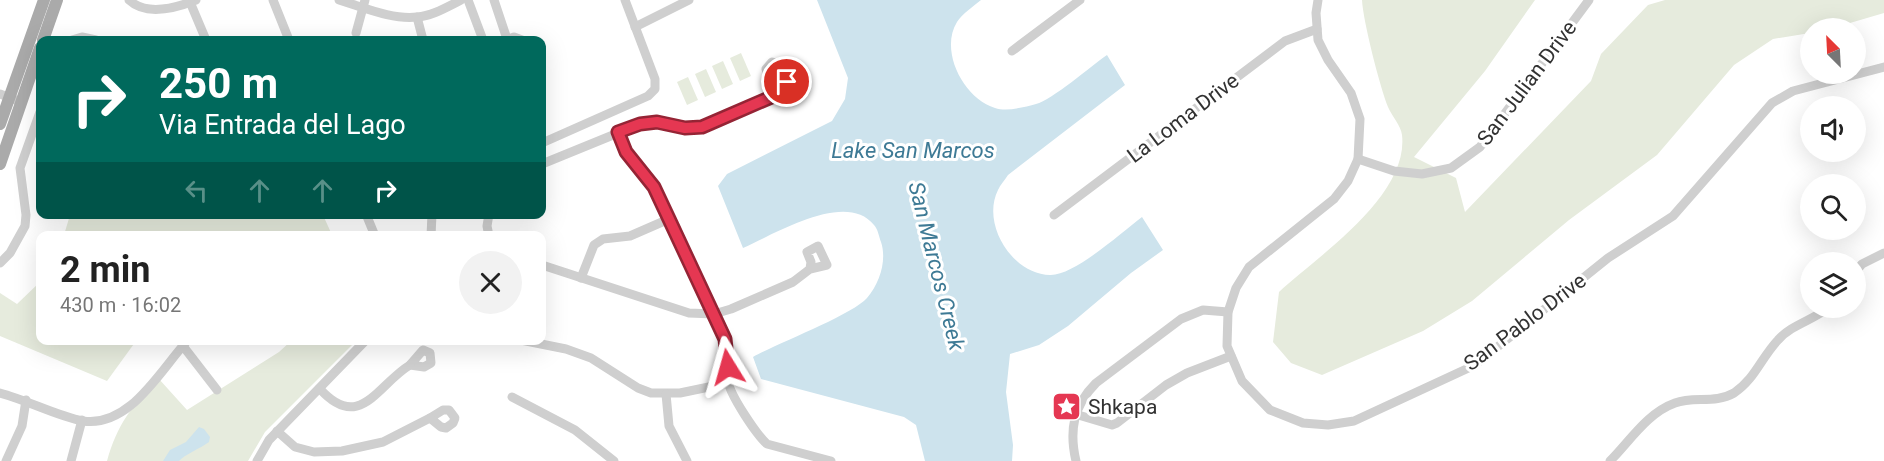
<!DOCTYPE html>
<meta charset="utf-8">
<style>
:root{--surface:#fff;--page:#f2f2f2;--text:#222;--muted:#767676}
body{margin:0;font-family:Roboto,sans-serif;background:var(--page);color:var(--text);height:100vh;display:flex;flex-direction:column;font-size:22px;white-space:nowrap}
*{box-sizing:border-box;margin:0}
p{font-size:20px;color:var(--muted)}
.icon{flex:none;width:33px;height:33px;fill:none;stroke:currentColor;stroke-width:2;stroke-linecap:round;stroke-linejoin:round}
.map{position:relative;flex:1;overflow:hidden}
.panel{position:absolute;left:36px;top:231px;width:510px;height:114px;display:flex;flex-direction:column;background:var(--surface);border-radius:12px;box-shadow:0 6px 24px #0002}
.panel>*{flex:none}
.banner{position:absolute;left:36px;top:36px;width:510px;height:183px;border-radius:12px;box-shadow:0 6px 24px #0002;background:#00695c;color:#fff;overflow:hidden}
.needle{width:39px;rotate:336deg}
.buttons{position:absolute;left:1800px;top:18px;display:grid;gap:12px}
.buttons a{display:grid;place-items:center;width:66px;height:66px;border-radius:50%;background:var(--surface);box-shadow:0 6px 24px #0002;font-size:30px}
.pin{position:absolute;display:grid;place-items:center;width:51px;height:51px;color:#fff;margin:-26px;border:3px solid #fff;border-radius:50%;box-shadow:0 2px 6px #0007}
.me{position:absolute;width:66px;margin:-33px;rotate:352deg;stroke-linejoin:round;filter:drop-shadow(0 0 4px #0008)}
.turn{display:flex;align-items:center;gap:21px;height:126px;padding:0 24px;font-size:27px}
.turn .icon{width:78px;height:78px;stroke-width:2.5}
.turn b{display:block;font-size:42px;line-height:51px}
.lanes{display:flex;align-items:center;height:57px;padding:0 24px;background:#0003;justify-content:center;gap:30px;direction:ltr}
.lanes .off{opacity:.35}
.round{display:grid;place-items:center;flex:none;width:63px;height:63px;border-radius:32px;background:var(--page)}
.overview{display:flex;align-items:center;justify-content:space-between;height:102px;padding:0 24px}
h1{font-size:36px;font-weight:700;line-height:45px}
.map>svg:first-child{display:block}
</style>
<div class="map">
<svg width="1884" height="461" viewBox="0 0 1884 461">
<rect width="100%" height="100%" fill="#fff"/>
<g fill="#e6ebdd">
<path d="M1362,0H1535L1485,71L1414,157L1456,178L1465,212L1591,81L1601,54L1648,5L1665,0H1884V13L1833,28H1810V33L1773,39L1734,65L1657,155L1569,220L1472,301L1423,331L1322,375L1291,363L1273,342L1279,292C1318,256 1409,196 1402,135C1401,126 1392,116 1388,107C1380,87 1363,21 1362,0Z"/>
<polygon points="741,53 751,76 740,81 730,58"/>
<polygon points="723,61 733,84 722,89 712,66"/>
<polygon points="706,69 716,92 705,97 695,74"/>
<polygon points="688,77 698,100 687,105 677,82"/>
<polygon points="70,215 323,215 332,235 64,235"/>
<polygon points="40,282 40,340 136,341 107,381 0,336 0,293 17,304"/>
<path d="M291,341H356L265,432L248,461H107C117,425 132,405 159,379L187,410L279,352Z"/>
</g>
<g fill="#cde3ed">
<path d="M817,0H981C974,6 962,14 957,22C939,51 964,99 995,108C1007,112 1025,107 1036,104C1052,100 1091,66 1107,55L1125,85L1008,175C1005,180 1000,185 998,190C981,224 1012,274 1050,275C1074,276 1122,232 1142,217L1163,250L1131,273L1068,326L1039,345L1010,354L1006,392L1013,445L1012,461H925L916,425L904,417L761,379L753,357C778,343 852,315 867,298C880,283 887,260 881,242C879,237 878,229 874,225C846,190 775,234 743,248L718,186L727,174L832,121L845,99L848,78Z"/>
<path d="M199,427L204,429L210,437L209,442C201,448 184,455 179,461H163L170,450L186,442Z"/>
</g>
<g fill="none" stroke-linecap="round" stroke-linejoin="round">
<g stroke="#cfcfcf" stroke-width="9">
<path d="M129,0C146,16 176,8 196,0"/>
<polyline points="273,0 289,40"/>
<path d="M339,0C363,7 392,20 417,17C432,16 447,7 461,0"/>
<polyline points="468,0 483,40"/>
<polyline points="494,0 507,39"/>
<polyline points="1318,0 1316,13 1318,40 1328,60 1351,93 1360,119 1358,159 1348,181 1334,199 1249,267 1236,288 1228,312 1227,346 1242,381 1270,410 1303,423 1328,425 1354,421 1475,365 1608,258 1673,216 1772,103 1793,91 1884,67"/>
<polyline points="190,2 206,40"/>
<polyline points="417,17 423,40"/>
<polyline points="635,27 689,0"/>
<polyline points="356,33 365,0"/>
<polyline points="72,40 82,37 96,40"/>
<polyline points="506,40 514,37 522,40"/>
<polyline points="1012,51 1080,0"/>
<polyline points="0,94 21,102"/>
<path d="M618,132L634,166L654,187L725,339C729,353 726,366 728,381C730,395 756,434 767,444L831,461"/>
<polyline points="542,143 648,96 655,89 655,79 625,0"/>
<polyline points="1358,159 1394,171 1422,174 1451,168 1480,147 1589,0"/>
<path d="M542,164L640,124C660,122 679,130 699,127C720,124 763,100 785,91L787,82L778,64L772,62L766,69L776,94"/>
<polyline points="366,214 375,236"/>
<polyline points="1054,215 1285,41 1317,29"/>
<polyline points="431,236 432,214"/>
<polyline points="489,236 487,226 489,214"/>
<polyline points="0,263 10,253 25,226 26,215 20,168 40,112"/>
<polyline points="542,265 689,313 714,314 731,309 793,282 810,269 827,265 818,246 807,252 811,262 810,269"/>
<polyline points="1856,271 1862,264 1884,253"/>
<polyline points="581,278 594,245 603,239 630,236 669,219"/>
<polyline points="521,340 566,349 591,358 638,388 651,393 680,393 728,383"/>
<polyline points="183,346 217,390"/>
<polygon points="423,350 430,353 431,363 424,367 410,365"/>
<path d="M320,389C360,433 378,384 410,365"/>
<path d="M0,393C27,400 57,416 83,421C130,428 160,370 188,340"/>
<polyline points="666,394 669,426 687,461"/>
<polyline points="512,397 575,430 614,461"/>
<polygon points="443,410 449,410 455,418 453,423 446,428 441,427 430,418"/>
<polyline points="1075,414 1112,425 1117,423 1166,385 1187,373 1231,356"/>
<polyline points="277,431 295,447 314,452 342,451 383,442 430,418"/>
<polyline points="6,461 22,426 26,400"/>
<polyline points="71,461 82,420"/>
<polyline points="257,461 269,440 366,340"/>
<path d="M1076,461C1069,431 1073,406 1096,383L1181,319L1203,310L1228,312"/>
<path d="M1610,461C1630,441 1647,413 1675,403C1694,396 1715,404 1734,393C1755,379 1761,358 1778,340C1791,325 1813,320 1828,308"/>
</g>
<g stroke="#aaa" stroke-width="12">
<polyline points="43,40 57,0"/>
<polyline points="0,124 44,0"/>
<polyline points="0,164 40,48"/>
</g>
</g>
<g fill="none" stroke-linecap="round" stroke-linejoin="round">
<defs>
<polyline id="route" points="728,367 725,339 669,219 654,187 626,152 618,132 640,124 657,122 685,128 702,127 785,91 787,82"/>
</defs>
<use href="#route" stroke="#952435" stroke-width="15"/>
<use href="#route" stroke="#e53752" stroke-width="10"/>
</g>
<defs>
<symbol id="sight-square" viewBox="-11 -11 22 22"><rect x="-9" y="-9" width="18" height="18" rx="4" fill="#e53752" stroke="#fff"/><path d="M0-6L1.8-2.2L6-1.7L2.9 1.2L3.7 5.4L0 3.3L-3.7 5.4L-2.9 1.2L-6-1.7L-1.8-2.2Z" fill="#fff"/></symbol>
</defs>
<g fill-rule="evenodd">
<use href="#sight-square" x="1050" y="390" width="33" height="33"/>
</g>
<g text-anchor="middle" stroke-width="6" stroke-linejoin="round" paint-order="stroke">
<g font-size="21" fill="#323232" stroke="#fff">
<text transform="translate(1527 83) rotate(-53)" y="7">San Julian Drive</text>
<text transform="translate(1183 118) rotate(-37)" y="7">La Loma Drive</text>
<text transform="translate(1525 322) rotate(-37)" y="7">San Pablo Drive</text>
</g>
<g font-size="21" fill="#323232" stroke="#fff" text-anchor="start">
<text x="1088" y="414">Shkapa</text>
</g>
<g font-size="22" font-style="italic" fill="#3e7a95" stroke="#fff">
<text x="913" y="158">Lake San Marcos</text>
<text transform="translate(937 266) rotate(76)" y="8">San Marcos Creek</text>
</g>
</g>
</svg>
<div class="buttons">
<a><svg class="needle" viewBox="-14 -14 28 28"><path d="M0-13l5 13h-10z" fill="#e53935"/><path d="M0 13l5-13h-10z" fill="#767676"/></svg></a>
<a><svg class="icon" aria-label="sound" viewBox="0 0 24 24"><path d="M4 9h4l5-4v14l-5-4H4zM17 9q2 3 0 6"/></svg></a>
<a><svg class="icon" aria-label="search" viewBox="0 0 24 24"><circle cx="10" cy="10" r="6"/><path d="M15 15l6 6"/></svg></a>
<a><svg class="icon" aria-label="layers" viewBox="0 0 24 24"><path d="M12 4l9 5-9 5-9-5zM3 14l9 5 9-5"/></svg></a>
</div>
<div class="pin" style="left:787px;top:82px;background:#d93025"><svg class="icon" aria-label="arrive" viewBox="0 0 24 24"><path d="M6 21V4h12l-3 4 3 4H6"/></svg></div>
<svg class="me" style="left:728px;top:367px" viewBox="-20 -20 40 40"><path d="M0-17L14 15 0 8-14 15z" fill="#e53752" stroke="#fff" stroke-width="4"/></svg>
<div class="banner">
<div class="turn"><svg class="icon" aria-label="right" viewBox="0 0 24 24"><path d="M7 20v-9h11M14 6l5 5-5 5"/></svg><div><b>250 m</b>Via Entrada del Lago</div></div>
<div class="lanes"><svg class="icon off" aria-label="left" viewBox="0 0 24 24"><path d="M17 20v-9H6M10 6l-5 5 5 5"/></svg><svg class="icon off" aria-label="ahead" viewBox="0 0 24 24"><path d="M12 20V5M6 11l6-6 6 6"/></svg><svg class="icon off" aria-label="ahead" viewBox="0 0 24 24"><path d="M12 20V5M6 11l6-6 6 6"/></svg><svg class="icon" aria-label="right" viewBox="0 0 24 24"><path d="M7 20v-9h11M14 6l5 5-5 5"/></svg></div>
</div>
<section class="panel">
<div class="overview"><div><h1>2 min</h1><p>430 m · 16:02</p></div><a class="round"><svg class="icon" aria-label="close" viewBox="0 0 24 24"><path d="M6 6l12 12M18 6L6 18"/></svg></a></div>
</section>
</div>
